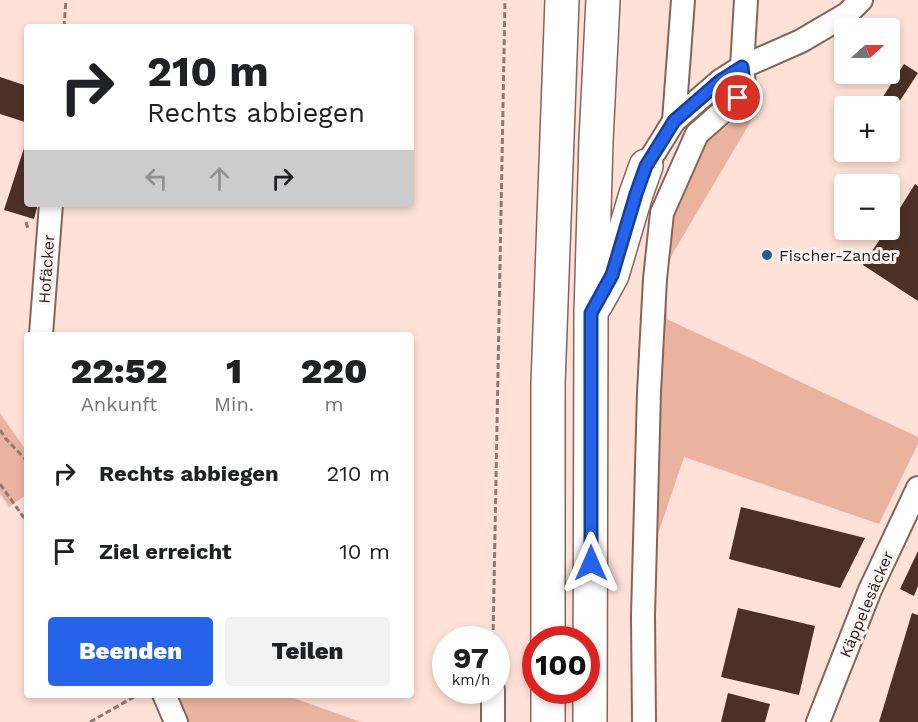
<!DOCTYPE html>
<html lang="de">
<meta charset="utf-8">
<style>
:root{--surface:#fff;--page:#f2f2f2;--text:#202124;--muted:#757577;--accent:#2563eb}
body{margin:0;font-family:"Work Sans",sans-serif;background:var(--page);color:var(--text);height:100vh;display:flex;flex-direction:column;font-size:22px;white-space:nowrap}
*{box-sizing:border-box;margin:0}
p{font-size:20px;color:var(--muted)}
.icon{flex:none;width:33px;height:33px;fill:none;stroke:currentColor;stroke-width:2;stroke-linecap:round;stroke-linejoin:round}
.map{position:relative;flex:1;overflow:hidden}
.details{position:absolute;left:24px;top:332px;width:390px;height:366px;display:flex;flex-direction:column;background:var(--surface);border-radius:6px;box-shadow:0 3px 9px #0003}
.details>*{flex:none}
.top-card{position:absolute;left:24px;top:24px;width:390px;height:183px;border-radius:6px;box-shadow:0 3px 9px #0003;background:#fff;color:var(--text);overflow:hidden}
.needle{width:39px;rotate:69deg}
.controls{position:absolute;left:834px;top:18px;display:grid;gap:12px}
.controls a{display:grid;place-items:center;width:66px;height:66px;border-radius:6px;background:var(--surface);box-shadow:0 3px 9px #0003;font-size:30px}
.speed{position:absolute;left:432px;top:626px;display:flex;gap:12px;font-size:30px;font-weight:700;text-align:center}
.speed>*{display:grid;place-content:center;width:78px;height:78px;border-radius:50%;background:var(--surface);box-shadow:0 3px 9px #0003;line-height:1}
.speed small{font-size:15px;font-weight:400}
.speed .limit{border:9px solid #d22;background:#fff;color:#111}
.pin{position:absolute;display:grid;place-items:center;width:51px;height:51px;color:#fff;margin:-26px;border:3px solid #fff;border-radius:50%;box-shadow:0 2px 6px #0007}
.me{position:absolute;width:66px;margin:-33px;rotate:0deg;stroke-linejoin:round;filter:drop-shadow(0 0 4px #0008)}
.turn{display:flex;align-items:center;gap:21px;height:126px;padding:0 24px;font-size:27px}
.turn .icon{width:78px;height:78px;stroke-width:2.5}
.turn b{display:block;font-size:42px;line-height:51px}
.lanes{display:flex;align-items:center;height:57px;padding:0 24px;background:#0003;justify-content:center;gap:30px;direction:ltr}
.lanes .off{opacity:.35}
.eta{display:flex;justify-content:space-evenly;align-items:center;height:102px;text-align:center}
.eta b{font-size:36px;font-weight:800;line-height:42px}
.action{display:flex;gap:12px;margin-top:auto;padding:12px 24px}
.action a{flex:1;height:69px;border-radius:6px;background:var(--accent);color:#fff;font-size:24px;font-weight:800;line-height:69px;text-align:center}
.action a+a{background:var(--page);color:var(--text)}
ul{padding:0;list-style:none}
li{display:flex;align-items:center;gap:18px;height:78px;padding:0 24px}
li div{flex:1}
li b{display:block;font-size:22px}
li em{font-style:normal}
.map>svg:first-child{display:block}
</style>
<div class="map">
<svg width="918" height="722" viewBox="0 0 918 722">
<rect width="100%" height="100%" fill="#ffe1d7"/>
<g fill="#eab39f">
<polygon points="764,99 666,265 667,319 918,437 918,444 879,524 684,457 652,552 662,239 708,140"/>
<polygon points="0,413 27,452 27,494 9,507 0,493"/>
<polygon points="175,695 285,695 361,722 189,722"/>
</g>
<g fill="#4c3026">
<polygon points="904,64 918,73 890,116 890,106 877,106"/>
<polygon points="0,77 27,86 27,115 25,122 0,114"/>
<polygon points="24,148 27,148 27,204 38,204 34,219 4,210"/>
<polygon points="915,184 918,186 918,301 863,265 886,230 890,230 890,224"/>
<polygon points="741,507 865,538 840,588 729,559"/>
<polygon points="918,551 918,586 914,596 900,589"/>
<polygon points="738,608 815,626 799,695 721,677"/>
<polygon points="912,613 918,615 918,722 879,722"/>
<polygon points="728,693 770,704 765,722 721,722"/>
</g>
<g fill="none" stroke-linecap="round" stroke-linejoin="round">
<defs>
<g id="minor">
<polyline points="674,121 683,0"/>
<polyline points="646,166 674,121 720,81 742,67 801,41 847,14 861,0"/>
<polyline points="41,334 51,204"/>
<polyline points="493,690 493,722"/>
<polyline points="164,694 176,722"/>
<polyline points="644,722 643,616 649,392 655,279 662,213 697,134 738,98 744,84 742,67 746,0"/>
<polyline points="818,722 870,590 918,488"/>
</g>
<g id="highway">
<polyline points="596,304 612,275 636,194 646,166"/>
<polyline points="548,639 548,384 562,0"/>
<polyline points="548,722 548,690"/>
<polyline points="590,722 591,313 596,141 603,0"/>
</g>
</defs>
<use href="#minor" stroke="#85655a" stroke-width="26"/>
<use href="#highway" stroke="#85655a" stroke-width="36"/>
<g stroke="#8f7a73" stroke-width="3" stroke-dasharray="6 3" stroke-linecap="butt">
<polyline points="64,27 66,0"/>
<polyline points="26,222 28,229"/>
<polyline points="0,430 6,439 27,461"/>
<polyline points="0,484 27,522"/>
<polyline points="493,639 505,0"/>
<polyline points="90,722 139,694"/>
</g>
<use href="#minor" stroke="#fff" stroke-width="22"/>
<use href="#highway" stroke="#fff" stroke-width="33"/>
</g>
<g fill="none" stroke-linecap="round" stroke-linejoin="round">
<defs>
<polyline id="route" points="591,563 591,313 612,275 636,194 646,166 661,142 674,121 720,81 742,67 744,84 738,98"/>
</defs>
<use href="#route" stroke="#184099" stroke-width="15"/>
<use href="#route" stroke="#2563eb" stroke-width="10"/>
</g>
<circle fill="#245d94" stroke="#fcf4f1" stroke-width="2" cx="767" cy="255" r="6"/>
<g text-anchor="middle" stroke-width="6" stroke-linejoin="round" paint-order="stroke">
<g font-size="16" fill="#2b1e19" stroke="#fcf4f1" text-anchor="start">
<text x="779" y="261">Fischer-Zander</text>
</g>
<g font-size="16" fill="#2b1e19" stroke="#fcf4f1">
<text transform="translate(46 269) rotate(-86)" y="6">Hofäcker</text>
<text transform="translate(866 604) rotate(-67)" y="6">Käppelesäcker</text>
</g>
</g>
</svg>
<div class="controls">
<a><svg class="needle" viewBox="-14 -14 28 28"><path d="M0-13l5 13h-10z" fill="#e53935"/><path d="M0 13l5-13h-10z" fill="#757577"/></svg></a>
<a>+</a>
<a>−</a>
</div>
<div class="speed"><div>97<small>km/h</small></div><div class="limit">100</div></div>
<div class="pin" style="left:738px;top:98px;background:#d93025"><svg class="icon" aria-label="arrive" viewBox="0 0 24 24"><path d="M6 21V4h12l-3 4 3 4H6"/></svg></div>
<svg class="me" style="left:591px;top:563px" viewBox="-20 -20 40 40"><path d="M0-17L14 15 0 8-14 15z" fill="#2563eb" stroke="#fff" stroke-width="4"/></svg>
<div class="top-card">
<div class="turn"><svg class="icon" aria-label="right" viewBox="0 0 24 24"><path d="M7 20v-9h11M14 6l5 5-5 5"/></svg><div><b>210 m</b>Rechts abbiegen</div></div>
<div class="lanes"><svg class="icon off" aria-label="left" viewBox="0 0 24 24"><path d="M17 20v-9H6M10 6l-5 5 5 5"/></svg><svg class="icon off" aria-label="ahead" viewBox="0 0 24 24"><path d="M12 20V5M6 11l6-6 6 6"/></svg><svg class="icon" aria-label="right" viewBox="0 0 24 24"><path d="M7 20v-9h11M14 6l5 5-5 5"/></svg></div>
</div>
<section class="details">
<div class="eta">
<div><b>22:52</b><p>Ankunft</p></div>
<div><b>1</b><p>Min.</p></div>
<div><b>220</b><p>m</p></div>
</div>
<ul>
<li><svg class="icon" aria-label="right" viewBox="0 0 24 24"><path d="M7 20v-9h11M14 6l5 5-5 5"/></svg><div><b>Rechts abbiegen</b></div><em>210 m</em></li>
<li><svg class="icon" aria-label="arrive" viewBox="0 0 24 24"><path d="M6 21V4h12l-3 4 3 4H6"/></svg><div><b>Ziel erreicht</b></div><em>10 m</em></li>
</ul>
<div class="action"><a>Beenden</a><a>Teilen</a></div>
</section>
</div>
